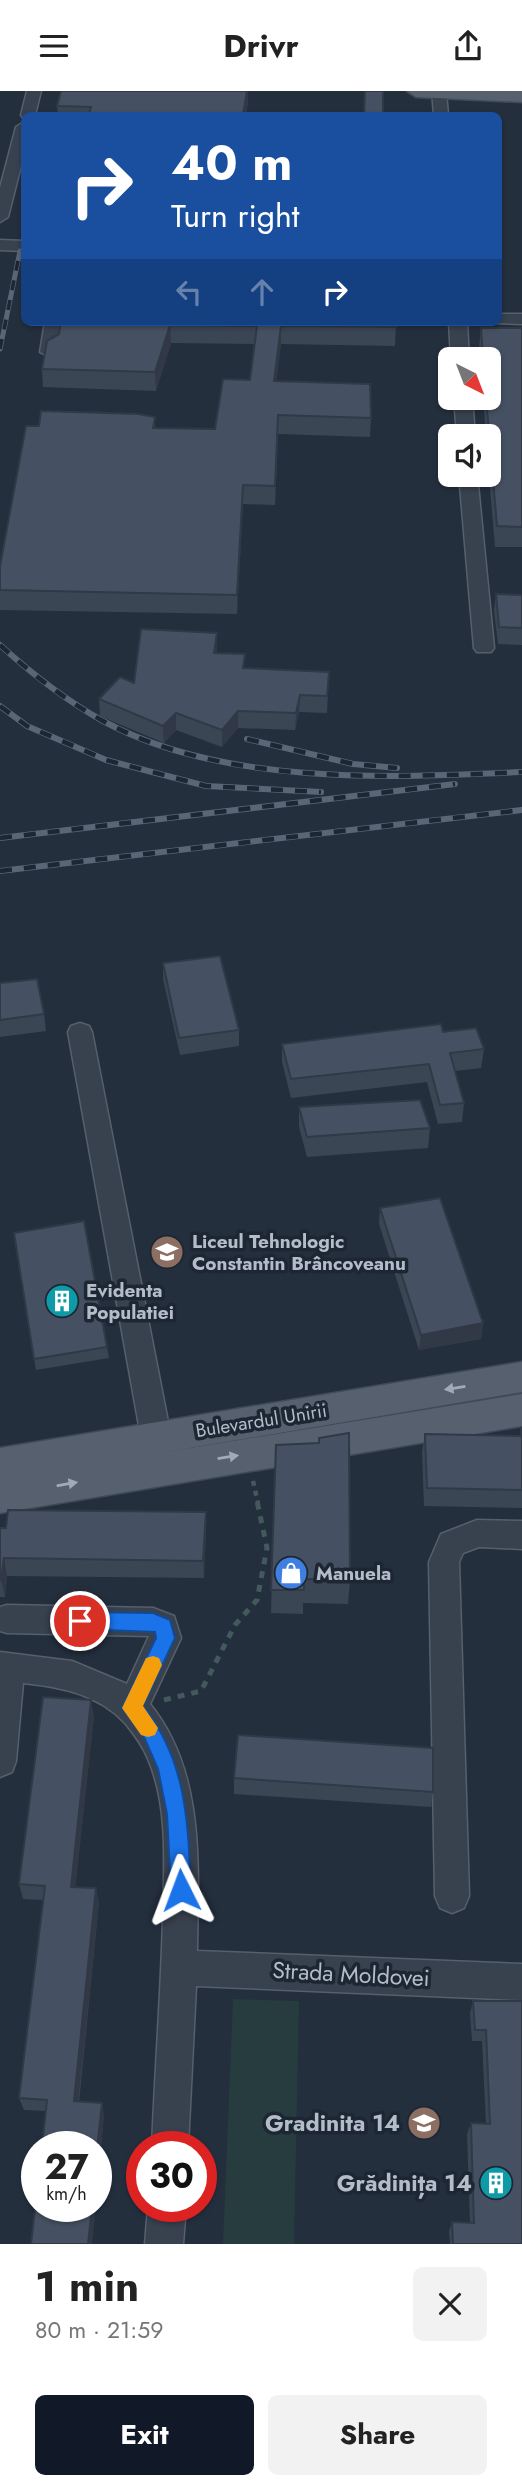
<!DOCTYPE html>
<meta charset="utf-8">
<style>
:root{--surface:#fff;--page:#f2f2f2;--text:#222;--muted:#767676;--accent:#111827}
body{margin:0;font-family:Jost,sans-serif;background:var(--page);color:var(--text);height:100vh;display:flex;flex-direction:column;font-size:26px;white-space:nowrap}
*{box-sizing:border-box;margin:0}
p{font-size:23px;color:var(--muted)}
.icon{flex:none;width:38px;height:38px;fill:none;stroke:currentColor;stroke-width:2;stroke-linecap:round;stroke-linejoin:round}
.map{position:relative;height:2153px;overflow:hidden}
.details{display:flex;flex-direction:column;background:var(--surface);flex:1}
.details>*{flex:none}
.banner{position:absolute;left:21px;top:21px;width:481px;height:214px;border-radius:10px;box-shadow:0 2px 5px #0004;background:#1a4fa0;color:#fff;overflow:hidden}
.needle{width:46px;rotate:138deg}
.fabs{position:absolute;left:438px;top:256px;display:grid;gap:14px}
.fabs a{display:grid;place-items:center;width:63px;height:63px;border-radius:10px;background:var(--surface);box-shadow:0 2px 5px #0004;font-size:35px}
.speed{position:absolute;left:21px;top:2040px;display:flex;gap:14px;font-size:35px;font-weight:700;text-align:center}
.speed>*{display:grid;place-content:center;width:91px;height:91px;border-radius:50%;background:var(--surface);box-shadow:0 2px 5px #0004;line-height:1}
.speed small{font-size:18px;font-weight:400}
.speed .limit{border:10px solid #d22;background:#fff;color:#111}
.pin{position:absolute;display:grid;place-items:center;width:60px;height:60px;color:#fff;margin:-30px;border:4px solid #fff;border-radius:50%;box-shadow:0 2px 7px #0007}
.me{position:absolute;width:77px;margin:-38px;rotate:357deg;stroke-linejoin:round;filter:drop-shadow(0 0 5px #0008)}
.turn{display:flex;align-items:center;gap:24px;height:147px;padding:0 35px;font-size:32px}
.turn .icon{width:91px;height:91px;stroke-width:2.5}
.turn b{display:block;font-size:49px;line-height:60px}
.lanes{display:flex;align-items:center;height:66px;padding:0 35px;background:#0003;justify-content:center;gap:35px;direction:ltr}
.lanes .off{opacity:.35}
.round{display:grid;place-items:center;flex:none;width:74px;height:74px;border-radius:10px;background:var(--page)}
.summary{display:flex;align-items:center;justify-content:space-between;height:119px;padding:0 35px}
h1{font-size:42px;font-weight:700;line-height:52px}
.action{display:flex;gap:14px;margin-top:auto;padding:14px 35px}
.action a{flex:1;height:80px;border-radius:10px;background:var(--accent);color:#fff;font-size:28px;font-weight:700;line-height:80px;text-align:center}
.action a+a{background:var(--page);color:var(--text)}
header{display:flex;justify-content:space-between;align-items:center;height:91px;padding:0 35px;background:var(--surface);font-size:32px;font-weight:700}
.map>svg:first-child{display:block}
</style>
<header><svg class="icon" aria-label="menu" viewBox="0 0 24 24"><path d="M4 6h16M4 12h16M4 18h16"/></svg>Drivr<svg class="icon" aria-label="share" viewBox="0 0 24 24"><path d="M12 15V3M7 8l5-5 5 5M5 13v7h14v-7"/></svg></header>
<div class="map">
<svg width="522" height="2153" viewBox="0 0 522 2153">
<rect width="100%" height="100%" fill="#242f3e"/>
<polygon fill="#263c3f" points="233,1908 299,1910 294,2153 223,2153"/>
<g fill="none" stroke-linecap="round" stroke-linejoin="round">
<defs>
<g id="minor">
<polygon points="27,0 41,0 35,24 24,24 24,28 21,24"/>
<polygon points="432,0 446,1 448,24 434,24"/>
<polygon points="24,31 24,63 8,126 0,131 0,97 16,36"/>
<polygon points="0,149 24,150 24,160 0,159"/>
<polygon points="499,223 522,223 522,233 493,232 499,231"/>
<polygon points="45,231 63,231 58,261 49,266 40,261"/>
<polygon points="449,231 467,231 469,268 451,268"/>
<polygon points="454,306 472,306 475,345 457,345"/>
<polygon points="459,383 477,383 494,557 491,561 477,561 474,557"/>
<polygon points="80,932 89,935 92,941 171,1346 166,1355 156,1359 146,1355 141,1346 68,941 71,935"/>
<polygon points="477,1429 522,1430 522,1458 479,1456 463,1462 459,1471 469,1805 464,1817 452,1822 440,1817 435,1805 429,1471 441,1443"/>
<path d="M7,1514L153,1517L174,1525L181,1547L150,1613C206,1682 198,1777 197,1860L522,1873V1909L196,1895L188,2056H152C155,1980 161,1903 163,1827C164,1776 169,1716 148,1668C143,1655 134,1643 125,1632C98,1603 61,1596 23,1592L16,1670L12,1681L0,1686V1561L72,1570L127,1593L149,1545L7,1542L0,1540V1516Z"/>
<polygon points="148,2116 186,2116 183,2153 145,2153"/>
</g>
<g id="major">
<polygon points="407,0 522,0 522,11 416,6"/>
<polygon points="522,1271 522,1301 154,1363 522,1303 522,1335 0,1422 0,1357"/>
</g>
</defs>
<use href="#minor" stroke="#565f6c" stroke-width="3"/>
<use href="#major" stroke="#414a57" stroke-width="3"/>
<polyline stroke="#44595c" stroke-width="4.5" stroke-dasharray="5 5" stroke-linecap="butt" points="253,1390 258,1412"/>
<polyline stroke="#44595c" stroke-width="5" stroke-dasharray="7 7" stroke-linecap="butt" points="164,1609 201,1600 235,1534 257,1509 267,1457 257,1410"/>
<use href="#minor" fill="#38414e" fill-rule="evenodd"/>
<use href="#major" fill="#56606e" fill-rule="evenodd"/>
<defs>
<polyline id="rail-far1" points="0,258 20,160"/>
<g id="rail">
<path d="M0,554C32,583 65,609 103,630C223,695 390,687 522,681"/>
<polyline points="0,615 27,635 106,669 206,695 321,701"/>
<polyline points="247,648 353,673 397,677"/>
<polyline points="0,747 455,693"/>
<polyline points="0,780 522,719"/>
</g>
</defs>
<use href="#rail-far1" stroke="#5a6575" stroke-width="5"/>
<use href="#rail" stroke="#5a6575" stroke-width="6"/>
<use href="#rail-far1" stroke="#1d2633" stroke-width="3.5" stroke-dasharray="10" stroke-linecap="butt"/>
<use href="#rail" stroke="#1d2633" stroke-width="4.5" stroke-dasharray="12" stroke-linecap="butt"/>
</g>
<g fill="#3b4654">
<polygon points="248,10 246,24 58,24 57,15"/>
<polygon points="61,231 396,231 395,255 281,253 276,290 371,327 370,346 278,343 275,414 243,413 237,523 0,519 0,475 39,335 155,326 155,337 215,338 250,289 254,253 171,252 156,300 43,296 42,278 59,243"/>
<polygon points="481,237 522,237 522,456 495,456 488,373 488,345 486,345 483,306 488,306 488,268 480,268 479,257"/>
<polygon points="496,503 522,504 522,554 498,553 494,520"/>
<polygon points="217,542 217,562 245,577 329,581 327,622 299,621 295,639 238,637 222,656 176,639 164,652 100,625 99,608 134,592"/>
<polygon points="163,872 239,939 239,955 180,964 163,888"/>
<polygon points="0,892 44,923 46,940 0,946"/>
<polygon points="443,941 484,958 481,977 455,980 464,1012 462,1031 438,1033 427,991 291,1007 282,971 282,953"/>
<polygon points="299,1016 430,1037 428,1057 307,1066 299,1036"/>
<polygon points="380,1117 483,1232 481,1248 419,1259 379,1133"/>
<polygon points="14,1142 107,1256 109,1267 36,1279"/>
<polygon points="521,1337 522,1337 522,1417 424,1415 422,1361 425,1343 520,1345"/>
<polygon points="276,1354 350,1489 348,1513 303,1512 303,1523 271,1522"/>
<polygon points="0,1437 206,1439 204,1487 7,1485 5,1506 0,1506"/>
<polygon points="94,1625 75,1796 99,1811 79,2011 104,2023 96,2109 96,2056 46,2020 24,2019 19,2007 43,1809 23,1808 19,1793"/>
<polygon points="234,1687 433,1701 431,1716 234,1703"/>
<polygon points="473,1910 522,1910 522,2153 450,2153 449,2140 452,2131 470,2132 467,2043 471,2032 486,2033 482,1950 472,1950 470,1922"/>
</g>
<g fill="#303945">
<polygon points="247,0 248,0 248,10 246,24 243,24"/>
<polygon points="170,234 171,252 156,300 155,281"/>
<polygon points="281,235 281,253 274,309 274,290"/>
<polygon points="243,394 243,413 237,523 237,504"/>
<polygon points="217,542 217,559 214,579 214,562"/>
<polygon points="300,604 299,621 295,639 296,622"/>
<polygon points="238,620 238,637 222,656 222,639"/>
<polygon points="176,622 176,639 164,652 163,635"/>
<polygon points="483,1232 481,1248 419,1259 421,1244"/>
<polygon points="206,1421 206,1439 204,1487 203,1470"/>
<polygon points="4,1467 7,1485 5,1506 1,1489"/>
<polygon points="91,1609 94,1625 74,1810 71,1796"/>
<polygon points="96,1797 99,1811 77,2022 74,2010"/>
<polygon points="102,2012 104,2023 96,2109 96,2068"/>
<polygon points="92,2116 96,2116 92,2153 88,2153"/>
</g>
<g fill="#455162" stroke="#303945" stroke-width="2">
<polygon points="61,0 247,0 243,24 89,24 91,16 57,15"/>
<polygon points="365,0 383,0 383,24 364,24"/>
<polygon points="61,231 396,231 396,236 281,235 274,290 370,293 371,327 278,324 275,395 243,394 237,504 0,499 0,475 26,335 39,335 41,320 138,323 155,326 153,337 215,338 223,288 250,289 257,235 170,234 155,281 42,278 47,250 59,243"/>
<polygon points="481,237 522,237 522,436 497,435 486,306 488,306 488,268 483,268"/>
<polygon points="496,503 522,504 522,537 499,536"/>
<polygon points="141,538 217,542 214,562 245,563 243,577 329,581 327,605 300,604 296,622 238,620 222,639 176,622 163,635 99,608 120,586 134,592"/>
<polygon points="220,865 239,939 179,947 163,872"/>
<polygon points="37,888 44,923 0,929 0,892"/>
<polygon points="441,933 443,941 476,937 484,958 450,962 464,1012 440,1014 429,973 291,988 282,953"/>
<polygon points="420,1009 430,1037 307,1046 299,1016"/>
<polygon points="440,1107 483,1232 421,1244 380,1117"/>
<polygon points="84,1130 107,1256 34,1268 14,1142"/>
<polygon points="521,1337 522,1337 522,1399 427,1397 425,1343 521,1345"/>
<polygon points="349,1342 350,1489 304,1488 304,1499 271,1499 276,1354 319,1352 319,1347"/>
<polygon points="8,1419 206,1421 203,1470 4,1467 1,1489 0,1489 0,1437 6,1437"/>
<polygon points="43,1606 91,1609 71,1796 96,1797 74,2010 102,2012 96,2068 96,2056 42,2056 47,2009 19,2007 45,1795 19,1793"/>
<polygon points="238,1644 433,1657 433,1701 234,1687"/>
<polygon points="473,1910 522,1910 522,2153 453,2153 452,2131 474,2132 471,2032 490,2033 486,1939 475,1939"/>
<polygon points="37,2101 37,2116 92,2116 88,2153 31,2153"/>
</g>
<defs><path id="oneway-solid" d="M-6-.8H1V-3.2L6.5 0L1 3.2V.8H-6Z" transform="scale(1.75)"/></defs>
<g fill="#a1aab7">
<use href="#oneway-solid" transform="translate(455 1297) rotate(171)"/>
<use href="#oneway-solid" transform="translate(228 1366) rotate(-9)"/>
<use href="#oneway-solid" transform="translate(67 1393) rotate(-10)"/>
</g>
<path fill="#1a73e8" stroke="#114b97" stroke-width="2" d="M80,1521L153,1522L170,1529L175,1547L143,1615C187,1669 188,1733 191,1799L188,1806L181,1809L174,1806L171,1799L167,1723L158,1678L145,1648L122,1617L156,1547L155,1541L80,1538L73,1536L71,1530L73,1524Z"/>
<polygon fill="#f59e0b" points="153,1565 159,1567 162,1574 143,1615 158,1637 155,1644 148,1646 141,1644 122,1617 146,1567"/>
<defs>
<symbol id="school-disc" viewBox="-11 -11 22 22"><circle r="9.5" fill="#8d6e63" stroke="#1d2633"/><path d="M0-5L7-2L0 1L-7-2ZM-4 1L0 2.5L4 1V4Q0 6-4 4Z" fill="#fff"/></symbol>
<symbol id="building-disc" viewBox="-11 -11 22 22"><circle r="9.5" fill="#0f9aa8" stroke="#1d2633"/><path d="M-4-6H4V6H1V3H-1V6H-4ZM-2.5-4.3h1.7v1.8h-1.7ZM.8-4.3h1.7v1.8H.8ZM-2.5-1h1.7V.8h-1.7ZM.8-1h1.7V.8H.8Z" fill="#fff"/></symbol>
<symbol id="shop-disc" viewBox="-11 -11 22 22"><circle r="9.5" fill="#3f7fe0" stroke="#1d2633"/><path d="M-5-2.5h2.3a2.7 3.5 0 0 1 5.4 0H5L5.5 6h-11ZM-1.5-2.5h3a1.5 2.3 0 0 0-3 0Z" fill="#fff"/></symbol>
</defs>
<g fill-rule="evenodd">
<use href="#school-disc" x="148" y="1142" width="38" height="38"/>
<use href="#building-disc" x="43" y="1191" width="38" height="38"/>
<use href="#shop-disc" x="272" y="1463" width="38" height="38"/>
<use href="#school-disc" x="405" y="2013" width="38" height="38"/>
<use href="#building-disc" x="477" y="2073" width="38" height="38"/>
</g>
<g text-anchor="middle" stroke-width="7" stroke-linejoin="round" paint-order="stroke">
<g font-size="19" font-weight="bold" fill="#b4bcc9" stroke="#1d2633" text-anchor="start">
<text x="192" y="1157">Liceul Tehnologic<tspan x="192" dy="22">Constantin Brâncoveanu</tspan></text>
<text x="86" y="1206">Evidenta<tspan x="86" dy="22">Populatiei</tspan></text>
<text x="316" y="1489">Manuela</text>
</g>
<g font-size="19" fill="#b4bcc9" stroke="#1d2633">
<text transform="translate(261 1329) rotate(-9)" y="7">Bulevardul Unirii</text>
</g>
<g font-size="23" fill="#b4bcc9" stroke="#1d2633">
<text transform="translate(351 1883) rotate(3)" y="8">Strada Moldovei</text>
</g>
<g font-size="23" font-weight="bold" fill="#b4bcc9" stroke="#1d2633" text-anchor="end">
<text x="400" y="2040">Gradinita 14</text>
<text x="472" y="2100">Grădinița 14</text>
</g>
</g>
</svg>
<div class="fabs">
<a><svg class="needle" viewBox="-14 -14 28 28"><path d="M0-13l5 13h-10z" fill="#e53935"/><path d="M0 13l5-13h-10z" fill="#767676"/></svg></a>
<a><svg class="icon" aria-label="sound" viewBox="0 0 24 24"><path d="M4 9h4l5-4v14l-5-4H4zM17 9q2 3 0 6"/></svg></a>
</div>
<div class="speed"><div>27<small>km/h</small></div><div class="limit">30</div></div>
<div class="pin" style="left:80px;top:1530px;background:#d93025"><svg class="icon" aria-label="arrive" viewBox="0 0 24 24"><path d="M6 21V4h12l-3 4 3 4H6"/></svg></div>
<svg class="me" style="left:181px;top:1799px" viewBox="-20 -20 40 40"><path d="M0-17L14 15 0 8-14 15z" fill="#1a73e8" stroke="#fff" stroke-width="4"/></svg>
<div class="banner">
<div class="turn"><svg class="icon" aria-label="right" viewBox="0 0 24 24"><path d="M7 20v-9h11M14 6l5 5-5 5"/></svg><div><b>40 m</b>Turn right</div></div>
<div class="lanes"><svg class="icon off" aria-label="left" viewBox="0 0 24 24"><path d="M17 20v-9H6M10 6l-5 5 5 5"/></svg><svg class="icon off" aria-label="ahead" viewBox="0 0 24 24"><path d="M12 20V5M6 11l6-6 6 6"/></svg><svg class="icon" aria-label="right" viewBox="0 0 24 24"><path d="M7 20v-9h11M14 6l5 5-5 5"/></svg></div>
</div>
</div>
<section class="details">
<div class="summary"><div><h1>1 min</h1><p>80 m · 21:59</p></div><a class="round"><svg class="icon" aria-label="close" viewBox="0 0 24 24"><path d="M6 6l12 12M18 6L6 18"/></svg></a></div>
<div class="action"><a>Exit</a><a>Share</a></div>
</section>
